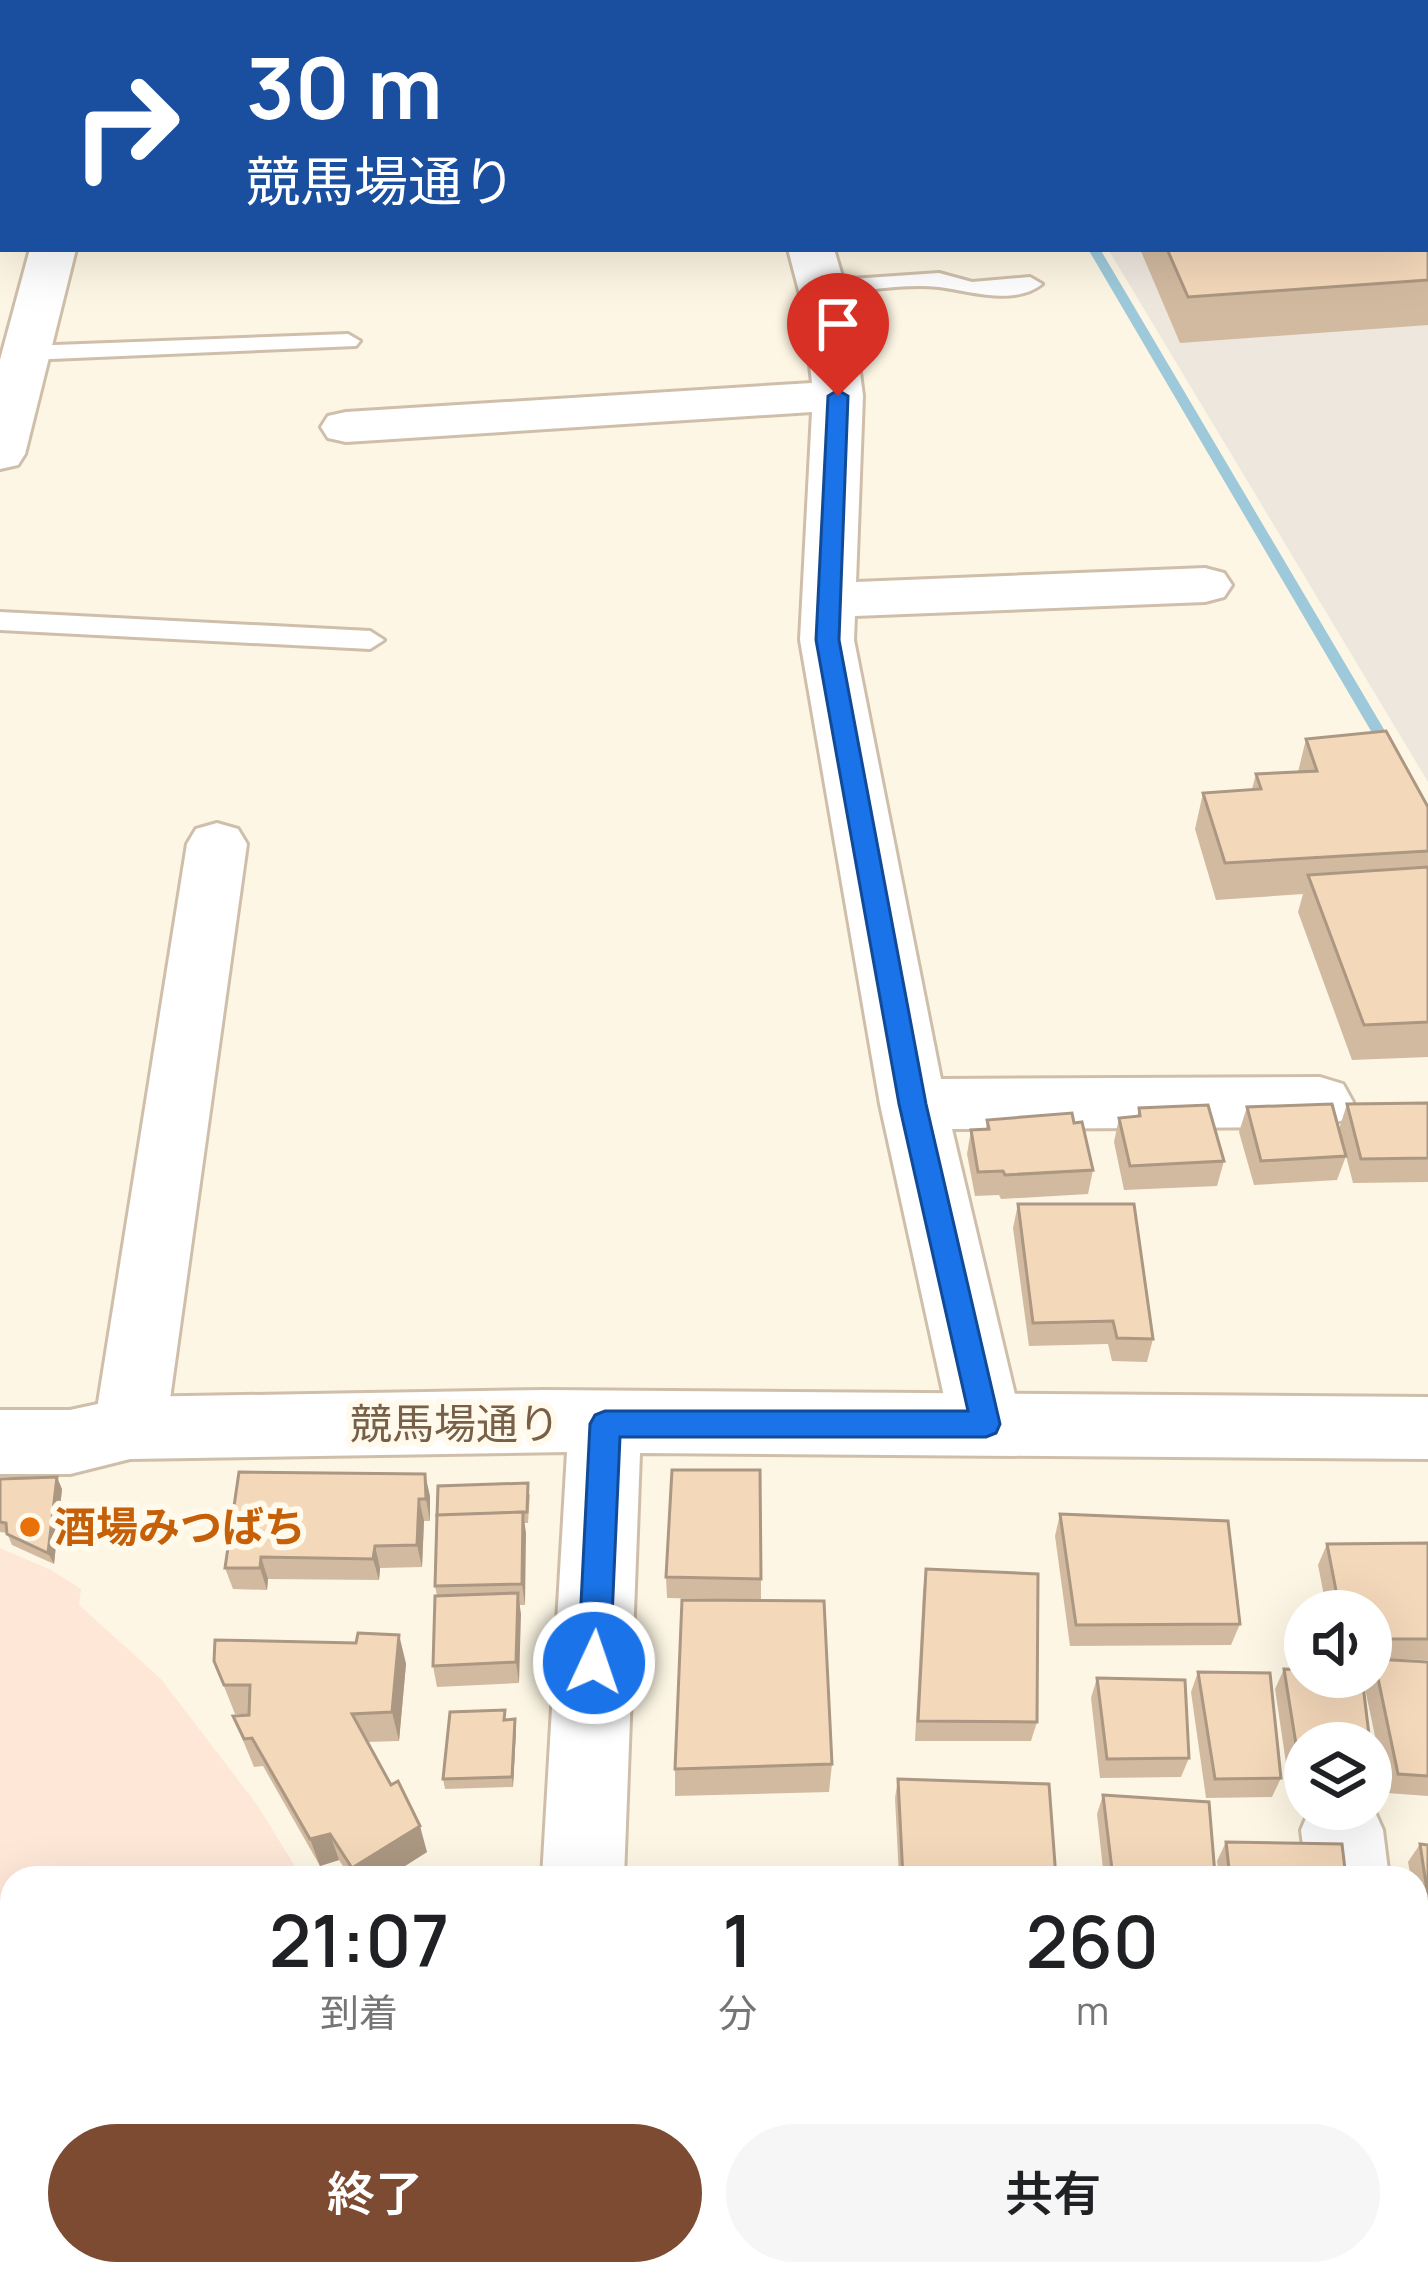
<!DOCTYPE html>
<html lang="ja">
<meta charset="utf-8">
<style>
:root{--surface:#fff;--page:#f6f6f6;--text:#202124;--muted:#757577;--accent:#7c4b32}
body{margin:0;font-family:Manrope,"Noto Sans JP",sans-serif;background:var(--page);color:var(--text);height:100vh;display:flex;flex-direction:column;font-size:45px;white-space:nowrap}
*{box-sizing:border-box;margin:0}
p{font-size:39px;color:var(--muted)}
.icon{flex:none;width:66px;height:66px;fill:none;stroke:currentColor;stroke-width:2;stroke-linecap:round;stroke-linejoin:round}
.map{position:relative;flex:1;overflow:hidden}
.panel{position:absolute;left:0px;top:1866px;width:1428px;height:420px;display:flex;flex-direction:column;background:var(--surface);border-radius:36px 36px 0 0;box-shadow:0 12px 48px #0002}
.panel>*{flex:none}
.top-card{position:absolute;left:0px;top:0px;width:1428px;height:252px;box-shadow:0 12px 48px #0002;background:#1a4fa0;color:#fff;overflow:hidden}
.buttons{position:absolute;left:1284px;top:1590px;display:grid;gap:24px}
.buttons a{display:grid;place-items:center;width:108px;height:108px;border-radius:50%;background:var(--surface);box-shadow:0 12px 48px #0002;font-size:60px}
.pin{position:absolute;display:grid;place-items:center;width:102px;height:102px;color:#fff;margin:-123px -51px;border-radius:50% 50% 50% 0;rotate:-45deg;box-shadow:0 0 12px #0007}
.pin .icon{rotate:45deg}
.me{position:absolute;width:132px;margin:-66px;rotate:3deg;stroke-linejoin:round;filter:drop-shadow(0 0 9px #0008)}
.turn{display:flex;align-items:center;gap:42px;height:252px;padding:0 48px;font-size:54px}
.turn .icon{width:156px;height:156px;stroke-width:2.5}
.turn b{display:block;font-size:84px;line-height:102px}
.eta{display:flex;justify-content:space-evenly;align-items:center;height:204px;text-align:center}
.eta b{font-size:72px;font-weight:600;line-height:84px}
.action{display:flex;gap:24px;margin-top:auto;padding:24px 48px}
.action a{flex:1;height:138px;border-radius:72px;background:var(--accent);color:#fff;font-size:48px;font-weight:600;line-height:138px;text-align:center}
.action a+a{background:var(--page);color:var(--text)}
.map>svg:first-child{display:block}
</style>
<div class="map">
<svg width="1428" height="2286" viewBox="0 0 1428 2286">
<rect width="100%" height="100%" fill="#fdf6e4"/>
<polygon fill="#fee7d7" points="0,1548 51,1570 81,1589 79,1605 161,1679 258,1806 302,1878 12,1878 12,2274 402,2274 402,2286 0,2286"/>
<polygon fill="#ede7de" points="1425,132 1428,132 1428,782 1108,249 1425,249"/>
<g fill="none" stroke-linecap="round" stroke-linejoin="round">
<g fill="#9dc9da" fill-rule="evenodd">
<polygon points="813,0 825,0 828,3 816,3"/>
<polygon points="1088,249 1100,249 1395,748 1393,751 1383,751 1381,748"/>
</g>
<defs>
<g id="service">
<path d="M939,273L972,282L1030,277L1042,284C1015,306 969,291 939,287C902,283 859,292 822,295L810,288L822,281Z"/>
<polygon points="348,334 360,341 356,346 28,360 16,353 28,346"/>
<polygon points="0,612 370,631 384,640 370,649 0,630"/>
</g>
<g id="minor">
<polygon points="600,0 640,0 641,3 601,3"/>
<polygon points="956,0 996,0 998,3 958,3"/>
<polygon points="1404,0 1428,0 1428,13 1425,3"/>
<rect x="1425" y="108" width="3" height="26"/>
<rect x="0" y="147" width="3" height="26"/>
<polygon points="30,249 76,249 25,454 18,465 0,469 0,360"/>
<polygon points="788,249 834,249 852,310 863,396 856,582 1205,568 1224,573 1232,585 1224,597 1205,602 855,616 854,640 941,1079 1320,1077 1343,1084 1353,1102 1343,1120 1320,1127 952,1129 1022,1424 1012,1446 986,1455 960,1446 950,1424 880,1104 800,640 812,412 346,442 328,438 321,427 328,416 346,412 812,383 804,310"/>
<polygon points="217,823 238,829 247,844 166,1428 156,1450 130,1459 104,1450 94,1428 187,844 196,829"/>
<polygon points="1371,1803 1383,1830 1389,1878 1307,1878 1301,1830 1310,1809 1371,1809"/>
<rect x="1416" y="2179" width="12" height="90"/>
</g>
<g id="tertiary">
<polygon points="545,1390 1428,1397 1428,1459 640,1453 624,1878 542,1878 567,1452 130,1459 70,1474 0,1474 0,1410 70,1410 130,1397"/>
<rect x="516" y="2274" width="92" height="12"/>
</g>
</defs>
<use href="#service" stroke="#cfbfaa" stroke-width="6"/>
<use href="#minor" stroke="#cfbfaa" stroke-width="6"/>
<use href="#tertiary" stroke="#cfbfaa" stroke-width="6"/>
<use href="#service" fill="#fff" fill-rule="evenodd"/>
<use href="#minor" fill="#fff" fill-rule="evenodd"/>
<use href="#tertiary" fill="#fff" fill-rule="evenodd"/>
</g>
<g fill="#d2baa0">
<polygon points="1428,175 1428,325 1180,343 1140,249 1425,249"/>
<polygon points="1306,739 1428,807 1428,1057 1352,1060 1298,912 1303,894 1216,900 1195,829 1203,793 1252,789 1256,774 1298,772"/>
<polygon points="1428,1103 1428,1182 1353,1183 1346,1156 1337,1180 1254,1185 1239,1132 1247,1107 1339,1129 1347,1104"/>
<polygon points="1139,1108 1224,1161 1217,1186 1124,1190 1114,1142 1119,1118 1137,1117"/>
<polygon points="987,1120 1074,1123 1093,1170 1088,1194 1001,1199 999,1195 975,1196 967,1154 971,1130 986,1129"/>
<polygon points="1018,1204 1153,1339 1147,1362 1112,1361 1108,1344 1029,1346 1013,1228"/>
<polygon points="0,1479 62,1489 54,1564 12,1545 7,1533 0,1532"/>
<polygon points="530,1494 528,1523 524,1523 525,1605 519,1605 519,1683 437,1687 433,1666 437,1596 435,1586"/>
<polygon points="430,1496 430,1521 424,1521 422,1567 380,1568 379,1580 268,1579 267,1590 233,1589 225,1568"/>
<polygon points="1060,1514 1240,1624 1231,1645 1070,1646 1055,1536"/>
<polygon points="1428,1543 1428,1660 1378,1659 1428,1662 1428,1796 1387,1793 1363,1679 1364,1677 1371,1677 1371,1664 1373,1659 1371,1659 1371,1611 1327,1611 1318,1565 1327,1544"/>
<polygon points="926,1569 1037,1722 1031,1741 915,1741 923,1591"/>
<polygon points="666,1577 761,1579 761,1600 667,1598"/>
<polygon points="399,1635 406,1664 399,1741 367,1742 427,1852 386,1878 351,1878 339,1860 320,1866 263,1766 254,1767 233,1716 249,1714 235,1714 214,1661 356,1643"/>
<polygon points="1284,1669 1305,1743 1305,1783 1289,1783 1275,1689"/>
<polygon points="1198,1672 1281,1778 1272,1797 1206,1798 1191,1692"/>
<polygon points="1097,1678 1189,1758 1181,1777 1100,1778 1091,1698"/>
<polygon points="507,1720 516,1730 513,1787 445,1789 443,1779"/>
<polygon points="832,1764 829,1792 675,1796 675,1769"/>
<polygon points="898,1779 1056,1878 899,1878 895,1798"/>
<polygon points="1103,1795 1215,1875 1213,1878 1104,1878 1097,1814"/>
<polygon points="1226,1842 1346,1878 1219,1878 1217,1861"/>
<polygon points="1420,1844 1428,1845 1428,1953 1422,1953 1416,1915 1416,1878 1411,1878 1408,1862"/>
<polygon points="1428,1961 1428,2028 1419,1973"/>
<polygon points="1226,2274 1373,2274 1374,2286 1225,2286 1224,2276"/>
</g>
<g fill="#ab9782">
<polygon points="425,1474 430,1496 430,1521 426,1499"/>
<polygon points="57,1477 62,1489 54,1564 48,1553"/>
<polygon points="419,1499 424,1521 422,1567 417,1545"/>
<polygon points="523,1512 526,1533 525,1605 522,1584"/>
<polygon points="375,1546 380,1568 379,1580 373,1559"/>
<polygon points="261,1557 268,1579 267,1590 260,1568"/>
<polygon points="518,1593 521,1614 519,1683 516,1662"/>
<polygon points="399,1635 406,1664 399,1741 392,1712"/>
<polygon points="515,1719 516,1730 513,1787 512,1777"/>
<polygon points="420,1826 427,1852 386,1878 356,1878 352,1868"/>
<polygon points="330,1834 339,1860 320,1866 310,1839"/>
</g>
<g fill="#f4d8ba" stroke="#ab9782" stroke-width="3">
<polygon points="1425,170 1428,175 1428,280 1188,297 1167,249 1425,249"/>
<polygon points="1386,731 1428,807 1428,851 1225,863 1203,793 1261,789 1256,774 1317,771 1306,739"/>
<polygon points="1428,867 1428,1022 1364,1025 1308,875"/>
<polygon points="1428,1103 1428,1158 1361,1159 1347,1104"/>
<polygon points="1332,1104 1346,1156 1261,1161 1247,1107"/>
<polygon points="1208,1105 1224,1161 1130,1166 1119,1118 1140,1116 1139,1108"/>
<polygon points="1072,1113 1074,1123 1082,1122 1093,1170 1005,1175 1003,1171 978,1172 971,1130 989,1129 987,1120"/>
<polygon points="1018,1204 1134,1204 1153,1339 1117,1338 1113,1321 1033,1323"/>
<polygon points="672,1470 760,1470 761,1579 666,1577"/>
<polygon points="239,1472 425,1474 426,1499 419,1499 417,1545 375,1546 373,1559 261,1557 260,1568 225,1568"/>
<polygon points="57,1477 48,1553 7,1534 6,1523 0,1522 0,1479"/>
<polygon points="528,1483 527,1512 437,1516 438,1486"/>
<polygon points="523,1512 522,1584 435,1586 437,1515"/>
<polygon points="1060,1514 1228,1521 1240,1624 1076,1625"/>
<polygon points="1428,1543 1428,1639 1371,1639 1371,1611 1340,1611 1327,1544"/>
<polygon points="926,1569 1038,1574 1037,1722 918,1721"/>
<polygon points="518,1593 516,1662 433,1666 435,1596"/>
<polygon points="682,1600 824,1601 832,1764 675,1769"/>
<polygon points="358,1633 399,1635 392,1712 352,1714 391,1785 398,1781 420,1826 352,1868 330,1834 310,1839 252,1738 244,1739 233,1716 249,1715 250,1685 224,1685 214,1661 215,1640 356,1643"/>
<polygon points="1374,1659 1428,1662 1428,1776 1398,1774"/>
<polygon points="1284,1669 1305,1670 1305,1677 1362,1677 1370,1743 1305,1743 1305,1764 1299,1763"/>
<polygon points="1198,1672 1270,1673 1281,1778 1215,1779"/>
<polygon points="1097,1678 1185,1680 1189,1758 1107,1759"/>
<polygon points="505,1710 504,1720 515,1719 512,1777 443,1779 450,1712"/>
<polygon points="898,1779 1049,1784 1056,1878 903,1878"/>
<polygon points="1103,1795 1209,1802 1215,1875 1113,1878"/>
<polygon points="1226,1842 1342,1844 1346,1878 1230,1878"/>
<polygon points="1420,1844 1428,1845 1428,1897"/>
<polygon points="615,2274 624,2274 728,2286 615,2286"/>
<rect x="740" y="2274" width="39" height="12"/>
<polygon points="920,2274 921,2286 797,2286 797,2278"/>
<polygon points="1235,2274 1373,2274 1374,2286 1236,2286"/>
</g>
<polygon fill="#1a73e8" stroke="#114b97" stroke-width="3" points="838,390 848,396 839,640 926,1104 1000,1424 996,1433 986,1437 620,1437 610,1663 606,1674 594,1678 583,1674 578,1663 590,1424 595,1415 605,1411 968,1411 899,1104 816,640 828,396"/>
<circle fill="#e8710a" stroke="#fffaeb" stroke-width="4.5" cx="30" cy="1527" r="12"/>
<g text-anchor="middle" stroke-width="12" stroke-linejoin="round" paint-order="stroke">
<g font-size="42" fill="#775f48" stroke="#fffaeb">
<text x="455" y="1439">競馬場通り</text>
</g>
<g font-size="42" font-weight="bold" fill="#c56008" stroke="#fffaeb" text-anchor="start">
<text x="54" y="1542">酒場みつばち</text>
</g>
</g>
</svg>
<div class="buttons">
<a><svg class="icon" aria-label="sound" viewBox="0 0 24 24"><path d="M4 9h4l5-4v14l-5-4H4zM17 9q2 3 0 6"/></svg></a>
<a><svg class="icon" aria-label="layers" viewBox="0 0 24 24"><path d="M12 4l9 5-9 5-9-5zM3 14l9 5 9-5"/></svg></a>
</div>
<div class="pin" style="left:838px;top:396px;background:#d93025"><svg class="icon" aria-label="arrive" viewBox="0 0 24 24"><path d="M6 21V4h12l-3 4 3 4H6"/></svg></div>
<svg class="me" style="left:594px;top:1663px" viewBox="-20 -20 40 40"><circle r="17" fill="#1a73e8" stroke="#fff" stroke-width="3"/><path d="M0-11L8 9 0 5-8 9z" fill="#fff"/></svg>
<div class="top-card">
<div class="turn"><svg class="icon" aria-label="right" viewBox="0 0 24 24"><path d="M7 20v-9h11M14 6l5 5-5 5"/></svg><div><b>30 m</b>競馬場通り</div></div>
</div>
<section class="panel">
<div class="eta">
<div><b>21:07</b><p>到着</p></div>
<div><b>1</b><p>分</p></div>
<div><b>260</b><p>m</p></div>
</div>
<div class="action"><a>終了</a><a>共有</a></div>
</section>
</div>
